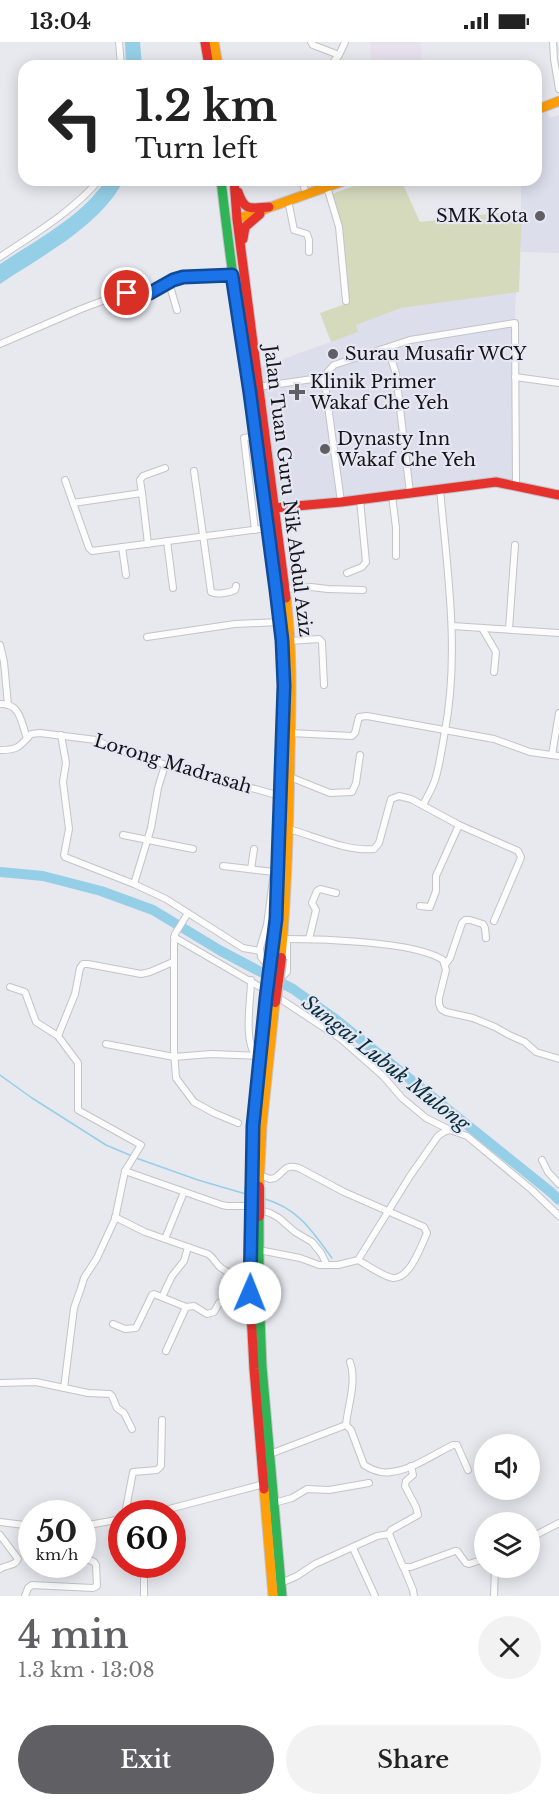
<!DOCTYPE html>
<meta charset="utf-8">
<style>
:root{--surface:#fff;--page:#f2f2f2;--text:#222;--muted:#767676;--accent:#5f5f64}
body{margin:0;font-family:"Libre Baskerville",serif;background:var(--page);color:var(--text);height:100vh;display:flex;flex-direction:column;font-size:22px;white-space:nowrap}
*{box-sizing:border-box;margin:0}
p{font-size:20px;color:var(--muted)}
.icon{flex:none;width:33px;height:33px;fill:none;stroke:currentColor;stroke-width:2;stroke-linecap:round;stroke-linejoin:round}
.map{position:relative;height:1554px;overflow:hidden}
.details{display:flex;flex-direction:column;background:var(--surface);flex:1}
.details>*{flex:none}
.hud{position:absolute;left:18px;top:18px;width:524px;height:126px;border-radius:18px;box-shadow:0 3px 15px #0003;background:#fff;color:var(--text);overflow:hidden}
.controls{position:absolute;left:474px;top:1392px;display:grid;gap:12px}
.controls a{display:grid;place-items:center;width:66px;height:66px;border-radius:50%;background:var(--surface);box-shadow:0 3px 15px #0003;font-size:30px}
.speed{position:absolute;left:18px;top:1458px;display:flex;gap:12px;font-size:30px;font-weight:700;text-align:center}
.speed>*{display:grid;place-content:center;width:78px;height:78px;border-radius:50%;background:var(--surface);box-shadow:0 3px 15px #0003;line-height:1}
.speed small{font-size:15px;font-weight:400}
.speed .limit{border:9px solid #d22;background:#fff;color:#111}
.pin{position:absolute;display:grid;place-items:center;width:51px;height:51px;color:#fff;margin:-26px;border:3px solid #fff;border-radius:50%;box-shadow:0 2px 6px #0007}
.me{position:absolute;width:66px;margin:-33px;rotate:1deg;stroke-linejoin:round;filter:drop-shadow(0 0 4px #0008)}
.turn{display:flex;align-items:center;gap:21px;height:126px;padding:0 18px;font-size:27px}
.turn .icon{width:78px;height:78px;stroke-width:2.5}
.turn b{display:block;font-size:42px;line-height:51px}
.round{display:grid;place-items:center;flex:none;width:63px;height:63px;border-radius:32px;background:var(--page)}
.headline{display:flex;align-items:center;justify-content:space-between;height:102px;padding:0 18px}
h1{font-size:36px;font-weight:600;line-height:45px;color:var(--accent)}
.button{display:flex;gap:12px;margin-top:auto;padding:12px 18px}
.button a{flex:1;height:69px;border-radius:36px;background:var(--accent);color:#fff;font-size:24px;font-weight:600;line-height:69px;text-align:center}
.button a+a{background:var(--page);color:var(--text)}
.status{display:flex;justify-content:space-between;align-items:center;height:42px;padding:0 30px;background:var(--surface);direction:ltr}
.status svg{height:16px;fill:currentColor}
.map>svg:first-child{display:block}
</style>
<div class="status"><b>13:04</b><svg viewBox="0 0 49 12"><path d="M0 12V9h3v3zM5 12V6h3v6zM10 12V3h3v9zM15 12V0h3v12zM26 1h20v11H26zM47 4h2v5h-2z"/></svg></div>
<div class="map">
<svg width="559" height="1554" viewBox="0 0 559 1554">
<rect width="100%" height="100%" fill="#e8e9ef"/>
<g fill="#dcdeec">
<polygon points="547,70 550,76 559,73 559,211 521,210 521,138 536,138 536,75"/>
<polygon points="516,250 515,281 516,443 280,466 261,325 358,290 355,283 401,266"/>
</g>
<polygon fill="#e7e0ed" points="370,0 421,0 422,24 372,24"/>
<polygon fill="#d6dabd" points="370,138 401,138 420,180 522,168 519,250 401,266 356,283 358,290 331,300 320,271 348,261 341,185 332,152"/>
<g fill="#95cfe7">
<polygon points="125,0 140,0 142,24 126,24"/>
<path d="M106,138H124C99,185 43,213 0,242V222C36,198 81,175 106,138Z"/>
</g>
<g fill="none" stroke-linecap="round" stroke-linejoin="round">
<g stroke="#95cfe7" stroke-width="1.5">
<polyline points="0,1033 32,1056 106,1103 132,1114"/>
<polyline points="136,1116 198,1138 246,1152"/>
<path d="M265,1157C299,1167 312,1189 332,1216"/>
</g>
<polyline stroke="#95cfe7" stroke-width="10" points="0,830 43,834 101,849 153,868 221,909 293,947 334,976 552,1151 559,1158"/>
<defs>
<g id="street">
<polyline points="119,0 121,24"/>
<polyline points="311,0 313,3 339,13"/>
<polyline points="553,0 554,17 559,47"/>
<polyline points="330,24 339,13 345,0"/>
<polyline points="302,138 306,152"/>
<polyline points="327,145 339,185 346,259"/>
<polyline points="288,158 294,188 307,192 309,198 309,210"/>
<path d="M0,215C34,192 72,170 99,138"/>
<polyline points="169,241 177,268"/>
<polyline points="0,302 81,267 121,252 132,250 150,251 173,238 183,235 232,233"/>
<polyline points="388,306 396,332 410,451"/>
<polyline points="324,334 341,460"/>
<polyline points="515,335 559,341"/>
<polyline points="258,345 319,336 324,334 334,323 410,298 515,281 516,443"/>
<path d="M194,429L211,550C216,553 229,551 235,548L236,544"/>
<polyline points="65,438 89,506 92,509 268,486"/>
<polyline points="142,451 148,502"/>
<polyline points="392,453 396,486 396,514"/>
<polyline points="73,461 142,451 140,438 143,434 165,426"/>
<polyline points="255,488 244,396 256,394"/>
<polyline points="167,499 173,546"/>
<polyline points="122,505 126,533"/>
<polyline points="347,531 362,525 366,520 360,458"/>
<polyline points="284,547 311,545 328,547 363,548"/>
<polyline points="452,584 559,591"/>
<polyline points="482,586 496,610 494,630"/>
<polyline points="509,587 515,503"/>
<polyline points="147,595 235,582 279,580"/>
<polyline points="290,599 319,597 322,600 324,643"/>
<polyline points="0,603 4,620 8,663"/>
<path d="M0,662C21,661 21,681 27,696"/>
<polyline points="290,691 352,694 355,691 359,675 367,674 494,697 530,710 559,714"/>
<polyline points="61,693 66,721 63,740 69,787 64,813 65,815 134,842 166,857 243,906 260,909"/>
<path d="M0,708C18,708 19,705 31,692L40,691L96,698L117,708L139,713L179,728L198,731L280,754"/>
<polyline points="552,713 559,671"/>
<polyline points="290,735 330,751 352,750 356,741 360,713"/>
<path d="M423,763C427,755 432,747 435,738C440,722 442,705 445,689C460,609 447,527 440,447"/>
<path d="M289,787C314,794 348,810 374,807L379,801L391,757L399,754L411,757L459,783L518,809L521,815L520,818L494,879"/>
<polyline points="123,793 193,807"/>
<polyline points="223,824 274,830"/>
<polyline points="251,827 254,807"/>
<polyline points="134,842 151,786 158,746 165,723"/>
<polyline points="420,864 430,865 436,849 436,834 459,783"/>
<polyline points="188,871 175,892 174,901 174,1008 176,1036 194,1060 214,1071 238,1081"/>
<polyline points="174,895 267,949"/>
<path d="M283,897C319,897 414,899 443,918L446,928L439,956V962L441,967L446,970L473,976L495,985L509,993L525,1000L536,1010L559,1017"/>
<polyline points="309,897 316,868 312,861 317,849 320,847 336,851"/>
<polyline points="445,923 450,916 462,881 465,878 470,878 483,882 485,886 486,896"/>
<polyline points="270,926 261,915 260,906 267,883 274,830"/>
<polyline points="278,931 284,933 287,930 287,897"/>
<path d="M251,938C251,959 243,997 256,1014"/>
<polyline points="10,945 25,950 36,980 58,994 78,1021 78,1068 141,1103 125,1129 115,1177 97,1216 84,1236 81,1246 74,1266 64,1346"/>
<polyline points="276,954 341,997 383,1034 402,1056 426,1076 450,1088 467,1094 532,1148 559,1174"/>
<polyline points="58,994 75,952 80,926 83,922 88,922 141,932 150,930 173,920"/>
<polyline points="106,1002 174,1015 211,1012 260,1014"/>
<polyline points="542,1118 548,1130 559,1142"/>
<polyline points="125,1129 222,1163 227,1164 244,1164 270,1171 279,1176 295,1190 312,1200 321,1211 327,1223"/>
<path d="M260,1133L270,1137L275,1136C286,1129 283,1122 299,1126L344,1150L424,1185L427,1191C421,1204 410,1237 393,1236C384,1235 367,1223 358,1218"/>
<path d="M115,1175L145,1190L208,1212C213,1215 214,1219 218,1223C226,1232 239,1234 251,1234"/>
<polyline points="165,1197 184,1150"/>
<polyline points="259,1208 300,1216 319,1223 338,1223 358,1218 410,1134 438,1094 444,1090 450,1088"/>
<polyline points="162,1255 172,1234 184,1219 188,1205"/>
<polyline points="113,1282 125,1287 136,1286 152,1253 154,1252 186,1265 194,1264 207,1272 214,1270 219,1261 225,1258 244,1273 251,1275"/>
<polyline points="166,1309 186,1265"/>
<polyline points="0,1341 36,1340 88,1351 110,1352 112,1354 117,1366 124,1371 132,1387"/>
<path d="M346,1383C348,1362 357,1340 350,1320"/>
<path d="M270,1412L346,1383L351,1388L364,1423C372,1428 381,1432 391,1430C412,1428 434,1412 453,1403H457L468,1428"/>
<polyline points="411,1424 413,1433 406,1439 405,1444 416,1465 418,1473 391,1488 389,1492 403,1525 411,1525 455,1509 457,1509 466,1521 469,1522 484,1517"/>
<polyline points="274,1461 292,1456 307,1447 329,1448 369,1441"/>
<polyline points="125,1472 133,1430 157,1428 161,1424 162,1378"/>
<polyline points="150,1472 264,1442"/>
<polyline points="0,1480 32,1484"/>
<polyline points="83,1484 122,1477"/>
<path d="M0,1493L18,1517C15,1525 6,1522 0,1527"/>
<polyline points="530,1496 559,1481"/>
<polyline points="353,1506 375,1554"/>
<polyline points="144,1522 144,1554"/>
<polyline points="404,1526 413,1548 414,1554"/>
<polyline points="281,1541 297,1534 315,1522 377,1494 389,1492"/>
<polyline points="25,1554 28,1546 32,1543 93,1546 97,1544 96,1523 94,1520 87,1517 86,1513 84,1483"/>
<polyline points="494,1554 495,1526"/>
</g>
<g id="fast">
<path d="M221,138C234,253 252,368 267,484"/>
<polyline points="271,912 277,858 279,773"/>
<polyline points="251,1145 253,1084 266,956"/>
<polyline points="259,1174 259,1250 262,1325 282,1554"/>
</g>
<g id="slow">
<polyline points="214,0 218,24"/>
<polyline points="536,68 559,59"/>
<polyline points="237,177 346,138"/>
<polyline points="267,484 283,621 279,773"/>
<path d="M281,916C287,849 289,782 290,715C291,662 293,609 286,556"/>
<polyline points="259,1145 262,1084 275,960"/>
<polyline points="264,1447 273,1554"/>
</g>
<g id="jam">
<polyline points="205,0 209,24"/>
<polyline points="234,138 237,177 286,556"/>
<path d="M238,150C245,170 250,166 269,165"/>
<polyline points="243,197 245,185 260,172"/>
<polyline points="274,466 341,460 496,440 559,453"/>
<polyline points="251,1173 250,1251 254,1327 264,1447"/>
</g>
</defs>
<use href="#street" stroke="#c3c3c8" stroke-width="8"/>
<use href="#fast" stroke="#c3c3c8" stroke-width="11"/>
<use href="#slow" stroke="#c3c3c8" stroke-width="11"/>
<use href="#jam" stroke="#c3c3c8" stroke-width="11"/>
<use href="#street" stroke="#fcfcfd" stroke-width="6"/>
<use href="#fast" stroke="#30b455" stroke-width="9"/>
<use href="#slow" stroke="#ff9f0a" stroke-width="9"/>
<use href="#jam" stroke="#e5322d" stroke-width="9"/>
<defs>
<g id="fast-bridge">
<polyline points="266,956 271,912"/>
<polyline points="251,1145 251,1173"/>
</g>
<g id="jam-bridge">
<polyline points="275,960 281,916"/>
<polyline points="259,1145 259,1174"/>
</g>
</defs>
<use href="#fast-bridge" stroke="#c4c4c7" stroke-width="13" stroke-linecap="butt"/>
<use href="#jam-bridge" stroke="#c4c4c7" stroke-width="13" stroke-linecap="butt"/>
<use href="#fast-bridge" stroke="#30b455" stroke-width="10"/>
<use href="#jam-bridge" stroke="#e5322d" stroke-width="10"/>
</g>
<g fill="none" stroke-linecap="round" stroke-linejoin="round">
<defs>
<polyline id="route" points="127,251 150,251 173,238 183,235 232,233 250,351 276,548 282,598 284,644 276,877 266,956 253,1084 250,1251"/>
</defs>
<use href="#route" stroke="#114b97" stroke-width="15"/>
<use href="#route" stroke="#1a73e8" stroke-width="10"/>
</g>
<g fill="#5f5f64" stroke="#e5e7f2" stroke-width="2">
<circle cx="540" cy="174" r="6"/>
<circle cx="333" cy="312" r="6"/>
<path d="M294 341h6v6h6v6h-6v6h-6v-6h-6v-6h6z"/>
<circle cx="325" cy="407" r="6"/>
</g>
<g text-anchor="middle" stroke-width="4.5" stroke-linejoin="round" paint-order="stroke">
<g font-size="18" fill="#151519" stroke="#e5e7f2" text-anchor="start">
<text x="528" y="180" text-anchor="end">SMK Kota</text>
<text x="345" y="318">Surau Musafir WCY</text>
<text x="310" y="346">Klinik Primer<tspan x="310" dy="21">Wakaf Che Yeh</tspan></text>
<text x="337" y="403">Dynasty Inn<tspan x="337" dy="21">Wakaf Che Yeh</tspan></text>
</g>
<g font-size="18" fill="#151519" stroke="#e5e7f2">
<text transform="translate(288 449) rotate(83)" y="6">Jalan Tuan Guru Nik Abdul Aziz</text>
<text transform="translate(173 722) rotate(17)" y="6">Lorong Madrasah</text>
</g>
<g font-size="20" font-style="italic" fill="#08303e" stroke="#e5e7f2">
<text transform="translate(386 1021) rotate(38)" y="7">Sungai Lubuk Mulong</text>
</g>
</g>
</svg>
<div class="controls">
<a><svg class="icon" aria-label="sound" viewBox="0 0 24 24"><path d="M4 9h4l5-4v14l-5-4H4zM17 9q2 3 0 6"/></svg></a>
<a><svg class="icon" aria-label="layers" viewBox="0 0 24 24"><path d="M12 4l9 5-9 5-9-5zM3 14l9 5 9-5"/></svg></a>
</div>
<div class="speed"><div>50<small>km/h</small></div><div class="limit">60</div></div>
<div class="pin" style="left:127px;top:251px;background:#d93025"><svg class="icon" aria-label="arrive" viewBox="0 0 24 24"><path d="M6 21V4h12l-3 4 3 4H6"/></svg></div>
<svg class="me" style="left:250px;top:1251px" viewBox="-20 -20 40 40"><circle r="19" fill="#fff"/><path d="M0-13L10 11 0 6-10 11z" fill="#1a73e8"/></svg>
<div class="hud">
<div class="turn"><svg class="icon" aria-label="left" viewBox="0 0 24 24"><path d="M17 20v-9H6M10 6l-5 5 5 5"/></svg><div><b>1.2 km</b>Turn left</div></div>
</div>
</div>
<section class="details">
<div class="headline"><div><h1>4 min</h1><p>1.3 km · 13:08</p></div><a class="round"><svg class="icon" aria-label="close" viewBox="0 0 24 24"><path d="M6 6l12 12M18 6L6 18"/></svg></a></div>
<div class="button"><a>Exit</a><a>Share</a></div>
</section>
